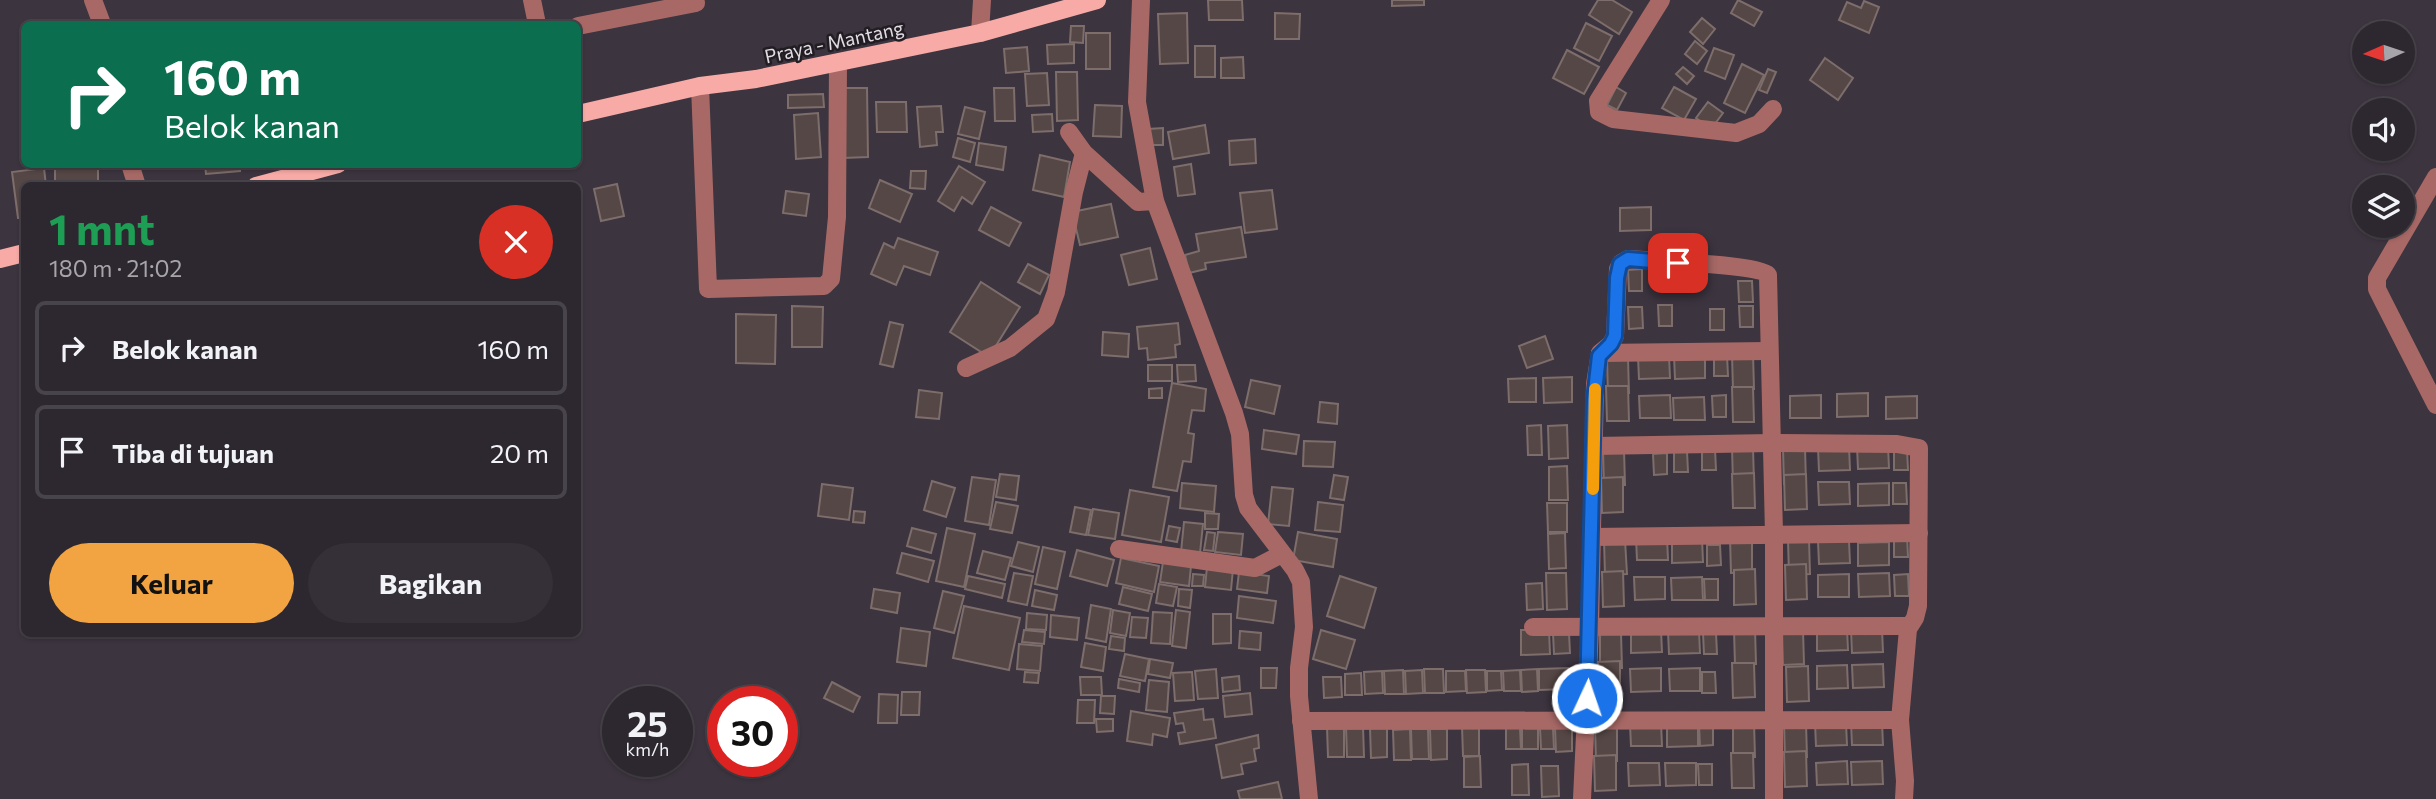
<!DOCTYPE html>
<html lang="id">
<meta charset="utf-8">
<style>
:root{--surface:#2d272f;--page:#352f37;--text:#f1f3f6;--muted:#a7a5aa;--line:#48444b;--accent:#f3a442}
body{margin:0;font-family:Commissioner,sans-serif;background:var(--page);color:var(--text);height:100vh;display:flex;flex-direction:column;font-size:26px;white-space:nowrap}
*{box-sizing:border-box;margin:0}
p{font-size:23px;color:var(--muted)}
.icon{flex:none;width:38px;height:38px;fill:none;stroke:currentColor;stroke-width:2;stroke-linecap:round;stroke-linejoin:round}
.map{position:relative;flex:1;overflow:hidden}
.side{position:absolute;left:21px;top:182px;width:560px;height:455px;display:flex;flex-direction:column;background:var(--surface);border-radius:10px;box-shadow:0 2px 5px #0004,0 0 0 2px var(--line)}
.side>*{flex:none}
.hud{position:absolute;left:21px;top:21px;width:560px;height:147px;border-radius:10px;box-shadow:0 2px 5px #0004,0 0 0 2px var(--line);background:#0b6e4f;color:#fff;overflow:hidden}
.needle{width:46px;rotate:267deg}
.fabs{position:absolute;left:2352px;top:21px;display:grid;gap:14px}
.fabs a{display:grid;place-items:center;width:63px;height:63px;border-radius:50%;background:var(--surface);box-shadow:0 2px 5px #0004,0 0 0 2px var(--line);font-size:35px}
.speed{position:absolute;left:602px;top:686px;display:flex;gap:14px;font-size:35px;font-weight:700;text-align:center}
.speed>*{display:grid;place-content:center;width:91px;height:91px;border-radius:50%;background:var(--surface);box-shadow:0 2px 5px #0004,0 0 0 2px var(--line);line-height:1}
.speed small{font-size:18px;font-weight:400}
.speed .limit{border:10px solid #d22;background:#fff;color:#111}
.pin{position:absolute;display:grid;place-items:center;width:60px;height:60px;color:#fff;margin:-30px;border-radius:14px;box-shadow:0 4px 10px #0006}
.me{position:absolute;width:77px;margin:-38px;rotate:3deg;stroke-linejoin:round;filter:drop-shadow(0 0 5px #0008)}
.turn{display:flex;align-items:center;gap:24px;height:147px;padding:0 28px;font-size:32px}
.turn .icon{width:91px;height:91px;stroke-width:2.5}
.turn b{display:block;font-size:49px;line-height:60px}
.round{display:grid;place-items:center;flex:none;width:74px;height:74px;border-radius:37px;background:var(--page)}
.headline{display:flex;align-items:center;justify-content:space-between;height:119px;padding:0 28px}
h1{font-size:42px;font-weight:700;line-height:52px;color:#1e9e55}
.cta{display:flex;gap:14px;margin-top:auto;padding:14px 28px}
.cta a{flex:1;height:80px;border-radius:42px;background:var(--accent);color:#111;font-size:28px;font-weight:700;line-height:80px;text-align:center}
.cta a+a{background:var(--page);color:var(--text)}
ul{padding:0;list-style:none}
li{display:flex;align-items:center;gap:21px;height:94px;margin:0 14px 10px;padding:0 14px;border:4px solid var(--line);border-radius:10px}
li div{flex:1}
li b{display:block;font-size:26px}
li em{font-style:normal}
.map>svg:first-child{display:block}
</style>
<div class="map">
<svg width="2436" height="799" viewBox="0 0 2436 799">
<rect width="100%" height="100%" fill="#3c343f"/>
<g fill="#554745" stroke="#7d6d6b" stroke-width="2">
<polygon points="1208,0 1242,0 1243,20 1209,20"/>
<polygon points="1392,0 1424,0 1424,5 1392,6"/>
<polygon points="1598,0 1612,0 1632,12 1619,34 1589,15"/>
<polygon points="1738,0 1762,12 1754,26 1731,13"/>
<polygon points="1864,1 1879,7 1869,33 1839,20 1847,2 1861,8"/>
<polygon points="1187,13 1188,63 1160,64 1158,14"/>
<polygon points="1275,13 1300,14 1299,39 1275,39"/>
<polygon points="1702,18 1715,29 1703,44 1690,32"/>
<polygon points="1586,23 1612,36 1599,61 1574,48"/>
<polygon points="1071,26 1084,26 1083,43 1070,42"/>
<rect x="1086" y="33" width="24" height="36"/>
<polygon points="1695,41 1707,51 1697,64 1685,54"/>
<polygon points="1074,44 1074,63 1048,64 1047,45"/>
<rect x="1195" y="46" width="20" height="31"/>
<polygon points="1027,47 1029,71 1006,73 1004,49"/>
<polygon points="1714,48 1734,55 1725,79 1705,71"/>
<polygon points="1567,50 1599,67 1584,94 1553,78"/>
<polygon points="1243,57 1244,78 1221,78 1221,58"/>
<polygon points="1825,58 1853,78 1838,100 1810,80"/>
<polygon points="1742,64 1764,75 1745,113 1724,103"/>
<polygon points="1683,67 1694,76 1687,84 1676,74"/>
<polygon points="1768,69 1776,72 1767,93 1759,90"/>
<polygon points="1056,72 1077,72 1078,120 1057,121"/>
<polygon points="1047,73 1049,105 1027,106 1025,74"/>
<polygon points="1616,87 1626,93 1617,110 1607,105"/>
<polygon points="1674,87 1696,99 1684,120 1662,108"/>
<polygon points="842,88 867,88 868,157 843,158"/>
<polygon points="994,88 1014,88 1015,121 995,121"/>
<polygon points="823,94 824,107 788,108 788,95"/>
<polygon points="876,102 906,102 907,132 877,132"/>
<polygon points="1708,102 1723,113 1711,129 1696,118"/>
<polygon points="1095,105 1122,106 1121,137 1093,136"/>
<polygon points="941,106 943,132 936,132 937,145 920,147 917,107"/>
<polygon points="965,107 985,112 979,139 958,134"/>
<polygon points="818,113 821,157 796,159 794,115"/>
<polygon points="1052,114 1053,131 1033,132 1032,115"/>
<polygon points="1205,125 1209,153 1173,159 1168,132"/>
<polygon points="1163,128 1163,145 1149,145 1148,129"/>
<polygon points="958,138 975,143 970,162 953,157"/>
<polygon points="1255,139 1256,163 1230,165 1229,141"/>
<polygon points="979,143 1006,147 1003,170 976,165"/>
<polygon points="1040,155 1070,162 1064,197 1033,190"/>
<rect x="55" y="164" width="43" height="22"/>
<polygon points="205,164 239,164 240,171 206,174"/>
<polygon points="1191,164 1195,194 1178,196 1174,167"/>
<polygon points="959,166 985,182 972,204 962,197 954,211 938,201"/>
<polygon points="44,168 46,186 24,186 24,218 18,218 12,172"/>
<polygon points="911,171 926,171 925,189 910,188"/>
<polygon points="880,180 912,194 900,222 869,208"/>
<polygon points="617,184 624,216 601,221 594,189"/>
<polygon points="1272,190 1277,229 1245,233 1240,193"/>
<polygon points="786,191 809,194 806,216 783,213"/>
<polygon points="1111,204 1118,237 1080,245 1072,212"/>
<polygon points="578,206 581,206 580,241 578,240"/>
<polygon points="991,207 1021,223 1009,246 979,230"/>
<polygon points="1651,207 1651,230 1620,231 1620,208"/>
<polygon points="1241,227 1246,257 1205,263 1206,269 1189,273 1185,255 1199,251 1196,234"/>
<polygon points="898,238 938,252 930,275 904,266 896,285 871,274 884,243 894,248"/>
<polygon points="1150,248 1157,279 1129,285 1121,255"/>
<polygon points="1028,264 1049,275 1040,294 1018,282"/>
<polygon points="1642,269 1642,291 1629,291 1628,270"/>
<polygon points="1738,281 1752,281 1753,302 1739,302"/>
<polygon points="981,282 1020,307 989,357 950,332"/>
<polygon points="1658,305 1672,305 1672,326 1659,326"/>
<polygon points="792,306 823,307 822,347 792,347"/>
<polygon points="1739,306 1753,306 1753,327 1740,327"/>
<polygon points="1628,307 1642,307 1643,328 1629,329"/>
<rect x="1710" y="309" width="14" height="21"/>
<polygon points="736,314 776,315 775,364 736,363"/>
<polygon points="890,322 903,325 893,367 880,364"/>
<polygon points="1178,323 1180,344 1175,345 1176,357 1148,360 1147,348 1139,349 1137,327"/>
<polygon points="1103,332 1129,334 1128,357 1102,355"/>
<polygon points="1545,336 1553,359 1527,368 1519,346"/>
<polygon points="1753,354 1754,389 1733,390 1732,355"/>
<polygon points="1705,355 1705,378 1675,379 1674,356"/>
<polygon points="1714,355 1727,355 1728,376 1714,376"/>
<polygon points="1669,356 1670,378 1639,379 1638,357"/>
<polygon points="1628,358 1629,393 1608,394 1607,359"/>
<rect x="1148" y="365" width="24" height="16"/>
<polygon points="1177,365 1195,365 1196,381 1178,382"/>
<polygon points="1572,377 1572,402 1544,403 1543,378"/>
<polygon points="1536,378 1536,402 1509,402 1508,379"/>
<polygon points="1251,380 1280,386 1274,414 1245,407"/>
<polygon points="1172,383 1206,389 1204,411 1192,410 1188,433 1194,434 1191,462 1183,461 1177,491 1153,487"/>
<polygon points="1606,386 1628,386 1629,421 1607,421"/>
<polygon points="1732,387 1753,387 1754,422 1733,422"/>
<polygon points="1162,388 1162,398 1149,398 1149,389"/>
<polygon points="919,390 942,393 939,419 916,417"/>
<polygon points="1868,393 1868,416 1837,417 1837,394"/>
<polygon points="1670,395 1671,418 1640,418 1639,396"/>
<polygon points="1726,395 1726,417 1713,417 1712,396"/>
<polygon points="1821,395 1821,418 1790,418 1790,396"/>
<polygon points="1917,396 1917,418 1886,419 1886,397"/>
<polygon points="1704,397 1705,420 1674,420 1673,398"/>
<polygon points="1320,402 1338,404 1337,424 1318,422"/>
<polygon points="1541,425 1542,455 1528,455 1527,426"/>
<polygon points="1567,425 1568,458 1549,459 1548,426"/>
<polygon points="1264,430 1299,435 1296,454 1262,449"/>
<polygon points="1304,441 1335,442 1333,467 1303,466"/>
<polygon points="1857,446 1888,446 1889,468 1858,469"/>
<polygon points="1849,447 1850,470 1819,471 1818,448"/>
<polygon points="1732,448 1753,448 1754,482 1733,483"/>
<polygon points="1805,448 1806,483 1784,484 1783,449"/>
<polygon points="1702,449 1715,449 1716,470 1702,470"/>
<polygon points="1894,449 1907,449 1908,470 1894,470"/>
<polygon points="1624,450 1625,485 1604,486 1603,451"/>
<polygon points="1674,451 1687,451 1688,472 1674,472"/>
<polygon points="1667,453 1667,474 1654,475 1653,454"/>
<polygon points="1567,466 1568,500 1549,500 1549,467"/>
<polygon points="1754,473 1755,508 1733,508 1732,474"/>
<polygon points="1000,474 1019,476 1016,500 996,497"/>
<polygon points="1806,474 1807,509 1785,510 1784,475"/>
<polygon points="1334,475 1348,477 1344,500 1330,498"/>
<polygon points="972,477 996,480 989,525 965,521"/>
<polygon points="1623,477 1623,512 1602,513 1601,478"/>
<polygon points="932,481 955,488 946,517 924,510"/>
<polygon points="1818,482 1849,482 1850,504 1819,505"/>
<polygon points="1182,483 1216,486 1214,512 1180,508"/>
<polygon points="1889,483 1889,505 1858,506 1858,484"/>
<polygon points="1893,483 1906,483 1907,504 1893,504"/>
<polygon points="822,484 853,488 849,520 818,516"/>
<polygon points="1272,487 1293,489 1289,526 1268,524"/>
<polygon points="1130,490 1169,497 1161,542 1122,535"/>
<polygon points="996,502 1018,506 1012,533 990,529"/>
<polygon points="1318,502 1343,505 1340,532 1315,530"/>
<polygon points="1547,503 1567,503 1567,532 1548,532"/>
<polygon points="1075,507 1091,510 1086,535 1070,532"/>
<polygon points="1093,509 1119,513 1115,539 1088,535"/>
<polygon points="854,511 865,512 864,523 853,522"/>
<polygon points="1205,513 1219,514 1218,529 1205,529"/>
<polygon points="1184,522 1203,524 1200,553 1181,552"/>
<polygon points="1169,526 1180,528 1177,542 1166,540"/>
<polygon points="912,528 936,534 931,553 907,546"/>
<polygon points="947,528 975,534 964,587 936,581"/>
<polygon points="1207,532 1215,533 1213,551 1204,550"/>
<polygon points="1218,532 1243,534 1241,555 1215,552"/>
<polygon points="1298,532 1337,539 1333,567 1293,560"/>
<polygon points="1565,533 1566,568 1549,569 1548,534"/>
<polygon points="1907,535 1908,557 1894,557 1894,536"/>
<polygon points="1667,537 1668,560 1637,560 1636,538"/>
<polygon points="1752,537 1752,572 1731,573 1730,538"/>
<polygon points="1702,539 1703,562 1672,563 1672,540"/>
<polygon points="1809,539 1810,574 1789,575 1788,540"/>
<polygon points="1604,540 1625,540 1627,574 1605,575"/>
<polygon points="1818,541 1849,541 1850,563 1819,564"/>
<polygon points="1018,542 1039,547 1033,572 1011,566"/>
<polygon points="1889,542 1889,565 1858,566 1858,543"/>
<polygon points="1707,545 1720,545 1721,565 1707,566"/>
<polygon points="1043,547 1065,552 1057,589 1035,584"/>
<polygon points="1077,550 1114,560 1107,586 1070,576"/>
<polygon points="983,551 1011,558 1005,580 977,573"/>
<polygon points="902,553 934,561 928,582 897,573"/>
<polygon points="1121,558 1159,566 1154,592 1116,583"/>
<polygon points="1163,562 1191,566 1189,586 1160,582"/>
<polygon points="1806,564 1807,599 1786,600 1785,565"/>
<polygon points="1207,567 1233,569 1231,590 1205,587"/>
<polygon points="1755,569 1756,604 1734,605 1734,570"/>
<polygon points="1623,571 1624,606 1603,607 1602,572"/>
<polygon points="1239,572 1269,576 1267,593 1237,589"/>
<polygon points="1014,573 1033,576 1027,605 1008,601"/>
<polygon points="1546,573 1566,573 1567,609 1547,610"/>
<polygon points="1889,573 1890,596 1859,597 1858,574"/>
<polygon points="1193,574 1204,575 1203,586 1192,586"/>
<polygon points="1849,574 1849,597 1818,597 1818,575"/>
<polygon points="1908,574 1909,596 1895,596 1894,575"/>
<polygon points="968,576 1005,584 1002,598 965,589"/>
<polygon points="1340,576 1376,588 1364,628 1327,616"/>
<polygon points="1634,577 1665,577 1665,599 1635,600"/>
<polygon points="1702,577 1703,600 1672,600 1671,578"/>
<polygon points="1704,579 1718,579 1718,600 1705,600"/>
<polygon points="1542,583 1543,609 1527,610 1526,584"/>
<polygon points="1159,584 1177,587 1173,606 1156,603"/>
<polygon points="1123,587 1152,594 1148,611 1119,604"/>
<polygon points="874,589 900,593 897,613 871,608"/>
<polygon points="1179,589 1192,590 1190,608 1178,606"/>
<polygon points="1035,590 1057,595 1054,610 1032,606"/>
<polygon points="943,591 964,596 954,633 934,628"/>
<polygon points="1239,596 1276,601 1273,623 1237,618"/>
<polygon points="1091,605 1111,609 1106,642 1086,638"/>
<polygon points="964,606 1020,618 1009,670 953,658"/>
<polygon points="1113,610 1130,613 1126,636 1110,633"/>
<polygon points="1176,610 1190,612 1186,648 1172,646"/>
<polygon points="1153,612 1172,613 1170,644 1151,643"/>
<polygon points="1027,613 1047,615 1046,630 1026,629"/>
<polygon points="1213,614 1231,614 1231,643 1213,644"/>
<polygon points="1051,615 1079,618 1077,640 1050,637"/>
<polygon points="1132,617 1148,618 1146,638 1130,637"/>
<polygon points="901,628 930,632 926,666 897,662"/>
<polygon points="1817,628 1847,628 1848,650 1817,651"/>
<polygon points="1755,629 1756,664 1735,665 1734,630"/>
<polygon points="1882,629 1883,652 1852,653 1851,630"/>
<polygon points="1024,630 1045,632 1044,644 1022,642"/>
<polygon points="1321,630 1355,640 1346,669 1313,659"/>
<polygon points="1521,630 1549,630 1550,654 1521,655"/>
<polygon points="1631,630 1661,630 1662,652 1631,653"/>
<polygon points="1782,630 1803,630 1804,664 1783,665"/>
<polygon points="1240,631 1261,633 1260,650 1239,648"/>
<polygon points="1668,631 1699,631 1700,653 1669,654"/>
<polygon points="1553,633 1569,633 1570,653 1554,654"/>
<polygon points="1621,633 1622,668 1600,669 1600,634"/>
<polygon points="1703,633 1716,633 1717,654 1704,654"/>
<polygon points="1111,636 1125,638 1124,651 1109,649"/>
<polygon points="1085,643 1106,647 1103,671 1081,667"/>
<polygon points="1019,644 1042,646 1040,671 1017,669"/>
<polygon points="1125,654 1149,659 1145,681 1120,676"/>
<polygon points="1150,659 1173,663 1170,678 1148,674"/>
<polygon points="1620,661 1620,696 1599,697 1598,662"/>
<polygon points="1732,663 1754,663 1755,697 1733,698"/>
<polygon points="1883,664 1884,687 1853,688 1852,665"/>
<polygon points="1847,665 1848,688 1817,689 1817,666"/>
<polygon points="1808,666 1809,701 1787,702 1786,667"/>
<polygon points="1261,668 1277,668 1276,688 1261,688"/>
<polygon points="1568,668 1568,689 1539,690 1539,669"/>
<polygon points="1661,668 1661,691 1631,692 1630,669"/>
<polygon points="1700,668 1700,691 1670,691 1669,669"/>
<polygon points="1216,669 1218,698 1198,699 1195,671"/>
<polygon points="1424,669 1443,669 1444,693 1425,693"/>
<polygon points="1537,669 1538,691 1522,692 1521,670"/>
<polygon points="1403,670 1404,694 1385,694 1384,671"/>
<polygon points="1422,670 1423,693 1406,694 1405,671"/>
<polygon points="1466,670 1485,670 1486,692 1467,693"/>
<polygon points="1520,670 1521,691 1504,691 1503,671"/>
<polygon points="1382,671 1383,693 1365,694 1364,672"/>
<polygon points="1446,671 1465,671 1466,691 1446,692"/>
<polygon points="1487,671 1501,671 1502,690 1487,691"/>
<polygon points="1025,672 1039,673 1038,683 1024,682"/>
<polygon points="1192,672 1194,700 1175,701 1173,673"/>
<polygon points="1702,672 1715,672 1716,693 1702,693"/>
<polygon points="1361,673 1362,695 1345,695 1345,674"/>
<polygon points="1239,676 1240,690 1223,692 1222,678"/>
<polygon points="1080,677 1101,677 1102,695 1081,695"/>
<polygon points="1323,677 1341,677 1342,697 1324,698"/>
<polygon points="1119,679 1140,683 1139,692 1118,688"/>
<polygon points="1149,680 1169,682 1167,712 1146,710"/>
<polygon points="832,682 860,697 853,712 824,698"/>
<polygon points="902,692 920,692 919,715 901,715"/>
<polygon points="1250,693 1252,714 1225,717 1223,696"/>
<polygon points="879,694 898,695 897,723 878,723"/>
<polygon points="1101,696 1115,696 1114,714 1100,713"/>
<polygon points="1078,700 1095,700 1094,723 1077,723"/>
<polygon points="1203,709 1204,720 1213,719 1216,738 1180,744 1178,733 1185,732 1183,723 1176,724 1174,713"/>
<polygon points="1131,711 1170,718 1167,737 1153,734 1152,745 1127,741"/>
<polygon points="1096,719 1113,719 1113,731 1097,732"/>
<polygon points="1733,722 1754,722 1755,757 1733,757"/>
<polygon points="1882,722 1883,745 1852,745 1851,723"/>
<polygon points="1661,723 1662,746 1631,746 1630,724"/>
<polygon points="1698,723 1698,746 1667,747 1667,724"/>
<polygon points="1784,723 1806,723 1807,757 1785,758"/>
<polygon points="1815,723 1846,723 1847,745 1816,746"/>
<polygon points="1713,724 1713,745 1700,746 1699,725"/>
<polygon points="1479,725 1479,756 1463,756 1462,726"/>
<polygon points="1344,726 1344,757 1328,757 1327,727"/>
<polygon points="1363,726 1364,757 1347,757 1346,727"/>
<polygon points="1617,726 1617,761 1596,761 1595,727"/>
<polygon points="1387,727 1387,757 1371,758 1370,728"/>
<polygon points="1572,727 1572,751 1556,752 1555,728"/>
<polygon points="1506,728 1520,728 1521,749 1506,749"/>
<rect x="1522" y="728" width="16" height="21"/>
<polygon points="1540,728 1553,728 1554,749 1541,749"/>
<polygon points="1410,729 1411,760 1394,760 1393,730"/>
<polygon points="1411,729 1428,729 1429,759 1412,759"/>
<polygon points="1430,729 1447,729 1447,759 1431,760"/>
<polygon points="1258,735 1259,748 1254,749 1256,761 1241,764 1243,774 1222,778 1216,745"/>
<polygon points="1806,751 1807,786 1785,787 1784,752"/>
<polygon points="1731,753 1753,753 1754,788 1732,788"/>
<polygon points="1616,755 1616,790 1595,791 1594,756"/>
<polygon points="1480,756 1481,787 1464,787 1464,757"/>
<polygon points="1847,761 1848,784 1817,785 1816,763"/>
<polygon points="1882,761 1883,784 1852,785 1851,762"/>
<polygon points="1628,763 1659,763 1660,785 1629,786"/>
<polygon points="1665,763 1696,763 1696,785 1666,786"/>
<polygon points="1528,764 1529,795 1512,795 1512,765"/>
<polygon points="1698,764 1712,764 1712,785 1699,785"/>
<polygon points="1541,766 1558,766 1559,796 1542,797"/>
<polygon points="1278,782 1282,799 1240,799 1238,791"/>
</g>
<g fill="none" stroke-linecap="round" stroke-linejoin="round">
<g stroke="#a86966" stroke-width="18">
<polyline points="93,0 102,24"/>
<polyline points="532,0 537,24"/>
<polyline points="1141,0 1137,102 1155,201 1234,413 1240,434 1244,495 1248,508 1295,570 1301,582 1304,627 1299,668 1299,696 1309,799"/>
<polyline points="1661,0 1598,101 1599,112 1613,119 1736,133 1759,124 1773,109"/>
<polyline points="578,26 696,3"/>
<polyline points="980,33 982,0"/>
<polyline points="700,86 708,289 824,286 831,279 837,217 838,63"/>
<polyline points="1069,132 1084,153 1138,202 1155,201"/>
<polyline points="130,164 137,186"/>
<polyline points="2436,177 2377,278 2377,289 2383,301 2436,405"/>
<polyline points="1600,353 1769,351"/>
<polyline points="966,368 1010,348 1046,319 1056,292 1074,192 1084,153"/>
<polyline points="1594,446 1771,443 1897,444 1919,448 1918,606 1915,618 1908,629 1900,720 1905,781 1904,799"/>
<polyline points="1591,537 1919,533"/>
<polyline points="1119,549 1255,568 1282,554"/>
<polyline points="1533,627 1909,626"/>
<polyline points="1301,721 1900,720"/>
<path d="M1582,799L1590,628L1595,384L1600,353L1611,344L1615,336L1618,269L1621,263L1628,259C1651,261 1758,264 1768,275L1774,534V799"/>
</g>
<g stroke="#f7aaa6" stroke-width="18">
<polyline points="578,114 700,86 756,79 980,33 1097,0"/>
<polyline points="256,186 338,164"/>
<polyline points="0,259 24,253"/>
</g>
</g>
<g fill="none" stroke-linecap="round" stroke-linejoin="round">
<defs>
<polyline id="route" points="1587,698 1594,400 1599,356 1611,344 1615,336 1617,278 1620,264 1628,259 1678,263"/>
</defs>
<use href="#route" stroke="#114b97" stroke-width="18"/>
<use href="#route" stroke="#1a73e8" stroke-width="12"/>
<polyline stroke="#f59e0b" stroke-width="12" points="1593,489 1595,389"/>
</g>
<g text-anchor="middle" stroke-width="5" stroke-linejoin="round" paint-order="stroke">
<g font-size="19" fill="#e1dce3" stroke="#211d22">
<text transform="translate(834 42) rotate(-12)" y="7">Praya - Mantang</text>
</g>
</g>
</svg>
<div class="fabs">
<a><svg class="needle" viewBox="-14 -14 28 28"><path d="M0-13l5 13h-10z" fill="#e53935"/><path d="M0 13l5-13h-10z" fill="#a7a5aa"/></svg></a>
<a><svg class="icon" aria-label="sound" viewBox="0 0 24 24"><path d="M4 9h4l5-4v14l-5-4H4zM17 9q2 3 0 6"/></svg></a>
<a><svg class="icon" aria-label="layers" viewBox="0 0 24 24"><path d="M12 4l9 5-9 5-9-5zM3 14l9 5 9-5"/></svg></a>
</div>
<div class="speed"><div>25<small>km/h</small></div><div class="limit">30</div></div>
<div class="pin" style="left:1678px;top:263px;background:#d93025"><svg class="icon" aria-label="arrive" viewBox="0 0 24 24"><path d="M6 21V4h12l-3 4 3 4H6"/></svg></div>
<svg class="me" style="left:1587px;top:698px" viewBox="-20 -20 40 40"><circle r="17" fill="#1a73e8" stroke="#fff" stroke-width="3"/><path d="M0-11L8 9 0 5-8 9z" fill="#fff"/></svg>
<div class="hud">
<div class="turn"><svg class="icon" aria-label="right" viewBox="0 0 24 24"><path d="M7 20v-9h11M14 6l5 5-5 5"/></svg><div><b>160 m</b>Belok kanan</div></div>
</div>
<section class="side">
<div class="headline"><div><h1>1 mnt</h1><p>180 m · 21:02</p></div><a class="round" style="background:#d93025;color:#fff"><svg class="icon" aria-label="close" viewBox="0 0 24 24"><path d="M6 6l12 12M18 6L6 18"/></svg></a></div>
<ul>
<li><svg class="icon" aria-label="right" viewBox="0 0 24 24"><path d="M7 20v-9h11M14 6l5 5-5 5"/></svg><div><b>Belok kanan</b></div><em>160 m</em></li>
<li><svg class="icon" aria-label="arrive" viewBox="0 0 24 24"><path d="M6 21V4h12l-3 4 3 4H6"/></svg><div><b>Tiba di tujuan</b></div><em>20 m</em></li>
</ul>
<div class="cta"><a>Keluar</a><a>Bagikan</a></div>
</section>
</div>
